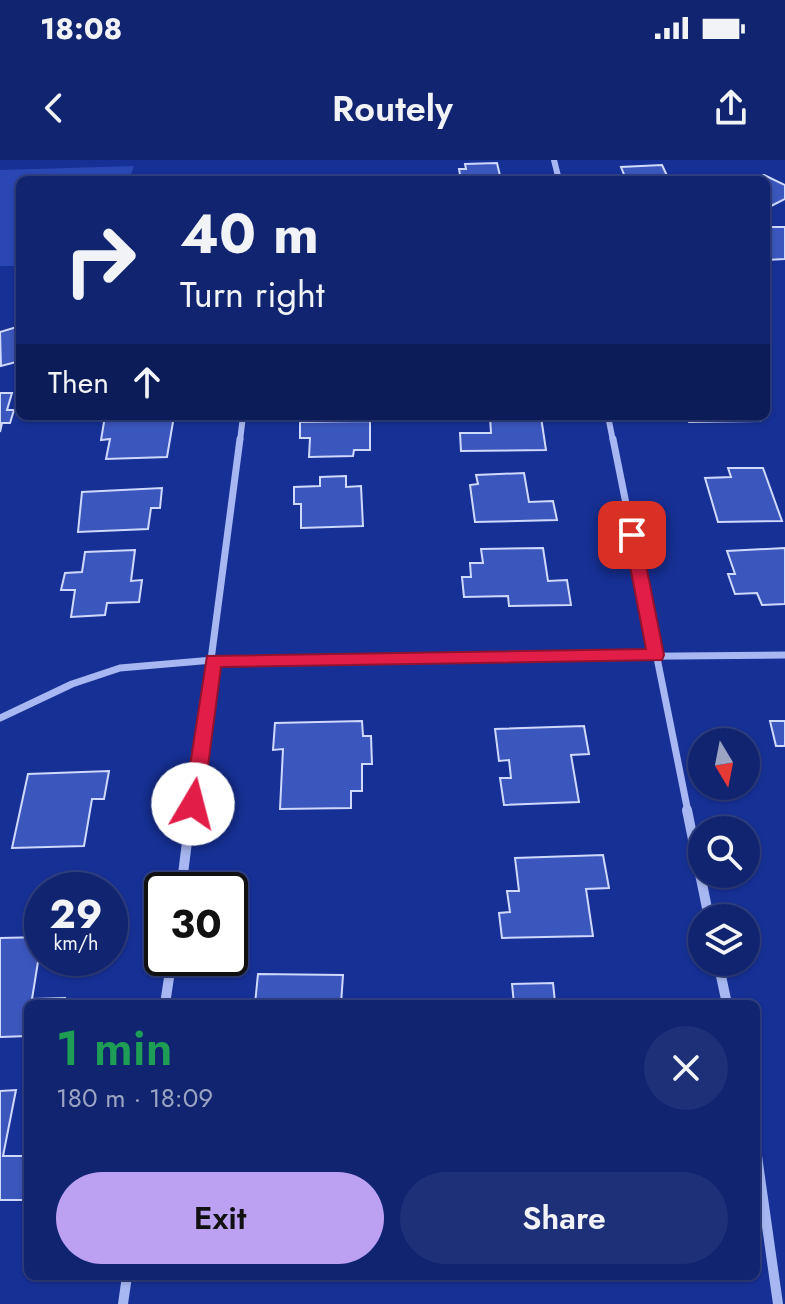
<!DOCTYPE html>
<meta charset="utf-8">
<style>
:root{--surface:#102470;--page:#1e3078;--text:#f1f3f6;--muted:#9ca4c3;--line:#304183;--accent:#bca0f2}
body{margin:0;font-family:Jost,sans-serif;background:var(--page);color:var(--text);height:100vh;display:flex;flex-direction:column;font-size:30px;white-space:nowrap}
*{box-sizing:border-box;margin:0}
p{font-size:26px;color:var(--muted)}
.icon{flex:none;width:44px;height:44px;fill:none;stroke:currentColor;stroke-width:2;stroke-linecap:round;stroke-linejoin:round}
.map{position:relative;flex:1;overflow:hidden}
.details{position:absolute;left:24px;top:840px;width:736px;height:280px;display:flex;flex-direction:column;background:var(--surface);border-radius:12px;box-shadow:0 2px 6px #0004,0 0 0 2px var(--line)}
.details>*{flex:none}
.top-card{position:absolute;left:16px;top:16px;width:754px;height:244px;border-radius:12px;box-shadow:0 2px 6px #0004,0 0 0 2px var(--line);background:#102470;color:var(--text);overflow:hidden}
.needle{width:52px;rotate:170deg}
.fabs{position:absolute;left:688px;top:568px;display:grid;gap:16px}
.fabs a{display:grid;place-items:center;width:72px;height:72px;border-radius:50%;background:var(--surface);box-shadow:0 2px 6px #0004,0 0 0 2px var(--line);font-size:40px}
.speed{position:absolute;left:24px;top:712px;display:flex;gap:16px;font-size:40px;font-weight:700;text-align:center}
.speed>*{display:grid;place-content:center;width:104px;height:104px;border-radius:50%;background:var(--surface);box-shadow:0 2px 6px #0004,0 0 0 2px var(--line);line-height:1}
.speed small{font-size:20px;font-weight:400}
.speed .limit{border:4px solid #111;border-radius:12px;background:#fff;color:#111}
.pin{position:absolute;display:grid;place-items:center;width:68px;height:68px;color:#fff;margin:-34px;border-radius:16px;box-shadow:0 4px 12px #0006}
.me{position:absolute;width:88px;margin:-44px;rotate:8deg;stroke-linejoin:round;filter:drop-shadow(0 0 6px #0008)}
.turn{display:flex;align-items:center;gap:28px;height:168px;padding:0 32px;font-size:36px}
.turn .icon{width:104px;height:104px;stroke-width:2.5}
.turn b{display:block;font-size:56px;line-height:68px}
.then{display:flex;align-items:center;height:76px;padding:0 32px;background:#0003;gap:16px;font-size:30px}
.round{display:grid;place-items:center;flex:none;width:84px;height:84px;border-radius:42px;background:var(--page)}
.headline{display:flex;align-items:center;justify-content:space-between;height:136px;padding:0 32px}
h1{font-size:48px;font-weight:600;line-height:60px;color:#1e9e55}
.button{display:flex;gap:16px;margin-top:auto;padding:16px 32px}
.button a{flex:1;height:92px;border-radius:48px;background:var(--accent);color:#111;font-size:32px;font-weight:600;line-height:92px;text-align:center}
.button a+a{background:var(--page);color:var(--text)}
.status{display:flex;justify-content:space-between;align-items:center;height:56px;padding:0 40px;background:var(--surface);direction:ltr}
.status svg{height:22px;fill:currentColor}
header{display:flex;justify-content:space-between;align-items:center;height:104px;padding:0 32px;background:var(--surface);font-size:36px;font-weight:600}
.map>svg:first-child{display:block}
</style>
<div class="status"><b>18:08</b><svg viewBox="0 0 49 12"><path d="M0 12V9h3v3zM5 12V6h3v6zM10 12V3h3v9zM15 12V0h3v12zM26 1h20v11H26zM47 4h2v5h-2z"/></svg></div>
<header><svg class="icon" aria-label="back" viewBox="0 0 24 24"><path d="M15 5l-7 7 7 7"/></svg>Routely<svg class="icon" aria-label="share" viewBox="0 0 24 24"><path d="M12 15V3M7 8l5-5 5 5M5 13v7h14v-7"/></svg></header>
<div class="map">
<svg width="785" height="1144" viewBox="0 0 785 1144">
<rect width="100%" height="100%" fill="#163095"/>
<polygon fill="#2a47b4" points="134,6 129,20 20,20 20,106 0,106 0,10"/>
<g fill="#3b56bc" stroke="#cfd9fc" stroke-width="2">
<polygon points="497,3 501,20 507,20 461,20 459,9 466,9 465,4"/>
<polygon points="662,5 669,20 620,18 625,17 621,7"/>
<polygon points="764,15 785,25 785,39 771,46 766,43 766,20 752,20"/>
<polygon points="250,17 304,17 304,20 249,20"/>
<polygon points="766,67 785,67 785,99 766,100"/>
<polygon points="20,166 20,201 1,206 0,172"/>
<polygon points="0,233 12,233 7,250 14,250 10,263 2,263 0,272"/>
<polygon points="105,256 174,256 167,297 106,299 110,279 101,280"/>
<polygon points="687,256 758,256 760,261 689,262"/>
<polygon points="490,257 541,257 546,290 461,291 460,273 491,273"/>
<polygon points="370,261 370,290 354,290 353,296 309,297 310,278 300,278 300,262"/>
<polygon points="728,308 763,308 782,361 718,362 705,318 731,317"/>
<polygon points="524,313 529,342 553,341 557,360 475,362 470,325 478,324 476,315"/>
<polygon points="346,316 346,327 361,326 363,366 301,368 301,344 294,344 294,327 320,326 320,317"/>
<polygon points="162,328 160,348 151,348 148,369 78,372 82,332"/>
<polygon points="543,388 548,421 567,420 571,445 509,446 508,436 464,437 462,417 471,417 470,403 483,403 481,389"/>
<polygon points="785,388 785,444 762,445 757,433 735,434 728,414 735,414 727,391"/>
<polygon points="135,390 131,421 142,420 139,442 107,443 105,455 71,457 75,430 61,430 65,413 82,412 85,392"/>
<polygon points="362,561 363,576 371,576 372,604 362,604 362,631 351,631 351,648 280,649 283,589 273,590 275,563"/>
<polygon points="770,561 785,561 785,586 776,586"/>
<polygon points="584,566 589,594 571,595 579,642 504,645 500,618 511,618 509,600 499,601 495,569"/>
<polygon points="109,611 104,639 92,639 84,686 12,688 28,614"/>
<polygon points="603,695 609,728 586,729 593,776 502,778 499,753 510,752 507,731 519,731 515,698"/>
<polygon points="42,777 32,839 65,838 64,844 28,844 28,876 0,877 0,778"/>
<polygon points="258,814 343,815 341,844 255,844"/>
<polygon points="553,823 555,842 610,840 611,844 514,844 512,824"/>
<polygon points="16,930 3,996 28,996 28,1020 24,1040 0,1040 0,931"/>
</g>
<g fill="none" stroke-linecap="round" stroke-linejoin="round">
<g stroke="#a7b7f1" stroke-width="6">
<polyline points="554,0 559,20"/>
<polyline points="608,256 613,281"/>
<polyline points="240,281 243,256"/>
</g>
<g stroke="#a7b7f1" stroke-width="7">
<polyline points="613,279 688,652"/>
<polyline points="0,558 72,524 120,508 213,500 785,495"/>
<polyline points="191,652 240,279"/>
</g>
<g stroke="#a7b7f1" stroke-width="10">
<polyline points="687,650 709,758"/>
<polyline points="181,730 191,650"/>
<polyline points="718,802 727,844"/>
<polyline points="165,844 172,798"/>
<polyline points="756,989 778,1144"/>
<polyline points="123,1144 127,1116"/>
</g>
</g>
<polygon fill="#e11d48" stroke="#92132f" stroke-width="2" points="632,370 640,375 664,495 662,500 221,507 203,644 200,650 186,650 184,644 207,496 646,489 624,375"/>
</svg>
<div class="fabs">
<a><svg class="needle" viewBox="-14 -14 28 28"><path d="M0-13l5 13h-10z" fill="#e53935"/><path d="M0 13l5-13h-10z" fill="#9ca4c3"/></svg></a>
<a><svg class="icon" aria-label="search" viewBox="0 0 24 24"><circle cx="10" cy="10" r="6"/><path d="M15 15l6 6"/></svg></a>
<a><svg class="icon" aria-label="layers" viewBox="0 0 24 24"><path d="M12 4l9 5-9 5-9-5zM3 14l9 5 9-5"/></svg></a>
</div>
<div class="speed"><div>29<small>km/h</small></div><div class="limit">30</div></div>
<div class="pin" style="left:632px;top:375px;background:#d93025"><svg class="icon" aria-label="arrive" viewBox="0 0 24 24"><path d="M6 21V4h12l-3 4 3 4H6"/></svg></div>
<svg class="me" style="left:193px;top:644px" viewBox="-20 -20 40 40"><circle r="19" fill="#fff"/><path d="M0-13L10 11 0 6-10 11z" fill="#e11d48"/></svg>
<div class="top-card">
<div class="turn"><svg class="icon" aria-label="right" viewBox="0 0 24 24"><path d="M7 20v-9h11M14 6l5 5-5 5"/></svg><div><b>40 m</b>Turn right</div></div>
<div class="then">Then<svg class="icon" aria-label="ahead" viewBox="0 0 24 24"><path d="M12 20V5M6 11l6-6 6 6"/></svg></div>
</div>
<section class="details">
<div class="headline"><div><h1>1 min</h1><p>180 m · 18:09</p></div><a class="round"><svg class="icon" aria-label="close" viewBox="0 0 24 24"><path d="M6 6l12 12M18 6L6 18"/></svg></a></div>
<div class="button"><a>Exit</a><a>Share</a></div>
</section>
</div>
